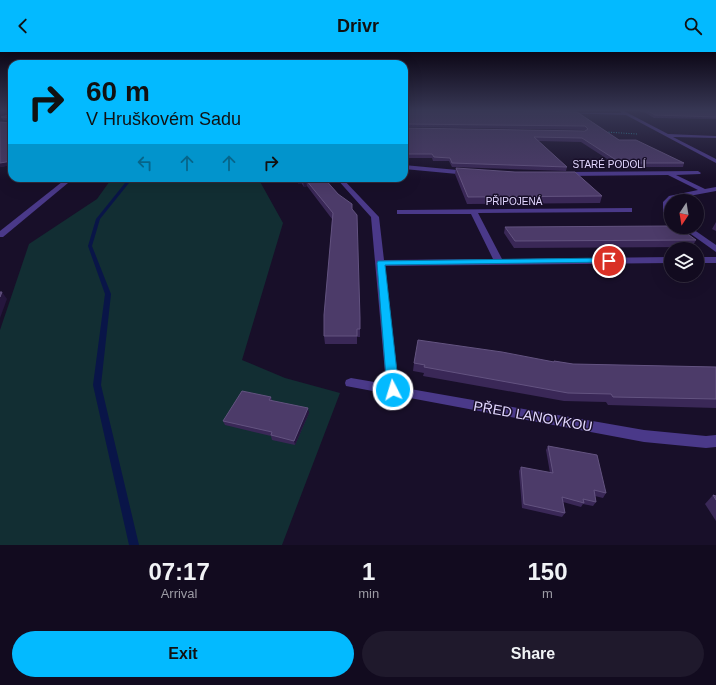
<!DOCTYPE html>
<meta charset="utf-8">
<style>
:root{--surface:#120b1f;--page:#1f192c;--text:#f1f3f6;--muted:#9c9ba4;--line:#312b3d;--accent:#03baff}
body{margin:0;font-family:Helvetica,sans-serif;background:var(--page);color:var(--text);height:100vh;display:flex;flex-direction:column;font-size:15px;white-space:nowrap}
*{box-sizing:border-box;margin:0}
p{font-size:13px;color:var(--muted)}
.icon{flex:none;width:22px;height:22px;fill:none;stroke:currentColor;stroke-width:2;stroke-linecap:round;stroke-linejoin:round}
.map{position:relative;height:493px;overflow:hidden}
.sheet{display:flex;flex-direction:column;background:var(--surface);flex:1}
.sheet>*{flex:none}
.guide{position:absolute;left:8px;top:8px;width:400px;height:122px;border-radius:12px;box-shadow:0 4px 16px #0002,0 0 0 1px var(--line);background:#03baff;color:#111;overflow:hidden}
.needle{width:26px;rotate:192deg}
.buttons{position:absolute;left:664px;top:142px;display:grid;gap:8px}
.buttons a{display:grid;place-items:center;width:40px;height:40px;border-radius:50%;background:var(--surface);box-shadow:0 4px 16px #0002,0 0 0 1px var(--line);font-size:20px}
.pin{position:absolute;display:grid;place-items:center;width:34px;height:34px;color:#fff;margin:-17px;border:2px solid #fff;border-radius:50%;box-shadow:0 1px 4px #0007}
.me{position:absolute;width:44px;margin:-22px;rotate:355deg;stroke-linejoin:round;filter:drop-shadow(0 0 3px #0008)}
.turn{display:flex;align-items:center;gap:14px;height:84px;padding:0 12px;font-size:18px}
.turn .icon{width:52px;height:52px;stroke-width:2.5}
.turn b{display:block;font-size:28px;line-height:34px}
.lanes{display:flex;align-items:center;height:38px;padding:0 12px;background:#0003;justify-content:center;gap:20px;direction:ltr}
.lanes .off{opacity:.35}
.eta{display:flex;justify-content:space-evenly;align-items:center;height:68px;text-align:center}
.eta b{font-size:24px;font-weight:700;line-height:28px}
.primary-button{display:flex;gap:8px;margin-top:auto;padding:8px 12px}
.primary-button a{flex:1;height:46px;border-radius:24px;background:var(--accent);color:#111;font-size:16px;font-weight:700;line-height:46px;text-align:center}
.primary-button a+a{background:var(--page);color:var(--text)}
header{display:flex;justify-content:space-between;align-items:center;height:52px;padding:0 12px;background:var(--accent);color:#111;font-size:18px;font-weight:700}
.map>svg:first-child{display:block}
</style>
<header><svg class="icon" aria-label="back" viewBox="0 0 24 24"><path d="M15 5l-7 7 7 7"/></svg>Drivr<svg class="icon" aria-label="search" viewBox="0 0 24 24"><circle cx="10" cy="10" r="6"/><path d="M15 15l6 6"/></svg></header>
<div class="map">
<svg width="716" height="493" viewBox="0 0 716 493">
<rect width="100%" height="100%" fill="#180f29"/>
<polygon fill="#122e33" points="112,126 258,126 283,171 242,308 285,326 340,341 282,493 0,493 0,278 29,192 97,147"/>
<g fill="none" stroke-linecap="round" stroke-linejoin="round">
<polygon fill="#091548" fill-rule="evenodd" points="129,126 133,126 100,167 92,194 111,242 101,333 139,493 129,493 93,333 105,242 88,194 96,167"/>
<polyline stroke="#2dadbd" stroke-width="1" stroke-dasharray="1 1.5" stroke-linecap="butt" points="606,80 637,82"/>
<g fill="#4a3989" fill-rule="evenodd">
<polygon points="620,58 622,58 668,82 716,84 716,86 673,85 716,107 716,111 626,63 564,61 621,61"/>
<polygon points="404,113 468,119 471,121 468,123 404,117"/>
<polygon points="698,119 701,121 700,122 676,123 705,137 716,135 716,139 673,147 669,151 671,165 663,160 663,150 669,144 698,138 668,123 564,124 561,122 564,120"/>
<polygon points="67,126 74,126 3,185 0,185 0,179"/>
<polygon points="336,126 342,126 379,165 384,208 493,207 471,162 397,162 397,158 400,158 632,156 632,160 629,160 478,161 502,207 671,205 671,211 385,214 399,335 644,378 706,384 716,383 716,395 706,396 644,390 346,334 345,331 346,328 351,326 386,332 371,165"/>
<polygon points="681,175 690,175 716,193 716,200"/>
<rect x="697" y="205" width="19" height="6"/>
</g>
</g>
<g fill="#3a2857">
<polygon points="404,58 577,60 619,88 684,111 683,115 623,115 619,112 615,112 581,90 538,89 567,115 566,119 452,115 449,109 433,109 432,106 404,106 404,75 404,76 586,79 584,78 404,75"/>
<polygon points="539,58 579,58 579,59"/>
<polygon points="639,58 716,58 716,67 654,66 644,60 640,60"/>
<polygon points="12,62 12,113 0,115 0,70 11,71 11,69 3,68 1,65"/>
<polygon points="456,116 602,144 600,151 467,152 455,122"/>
<polygon points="294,126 324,126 352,157 360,266 360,285 357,285 357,292 325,292 324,284 332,167 307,134 304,135 302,132 299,132"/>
<polygon points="716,170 716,179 712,177"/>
<polygon points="505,175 696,188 692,195 514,196 504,181"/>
<polygon points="554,309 573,312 716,315 716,356 608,353 606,350 564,349 423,324 424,321 413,319 414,311 554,310"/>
<polygon points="271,345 272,349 309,361 295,393 272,388 271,384 225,373 223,369"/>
<polygon points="548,394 606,441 603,446 595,444 596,450 593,454 583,452 581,455 563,450 565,461 562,465 522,456 519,419 521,415 550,421 546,398"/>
<polygon points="713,443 716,444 716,469 705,452"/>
</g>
<g fill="#25163d">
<polygon points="6,58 12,58 12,60 0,63 0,59"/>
<polygon points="12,109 12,113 0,115 0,111"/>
<polygon points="298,126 301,126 302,132 299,132"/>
<polygon points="306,128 307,134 304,135 303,129"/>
<polygon points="2,240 7,247 0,266 0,245"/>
<polygon points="308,356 309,361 295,393 294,389"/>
</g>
<g fill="#4c3b69" stroke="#635380">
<polygon points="404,58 497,58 577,60 619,88 636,88 684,111 625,111 620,108 616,108 582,86 534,85 567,115 452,111 450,106 434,105 432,102 404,102 404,75 404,76 585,79 588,77 585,74 404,72"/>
<polygon points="646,58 716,58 716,65 655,63"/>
<polygon points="12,62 12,109 0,111 0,70 11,71 12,66 1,65"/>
<polygon points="456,116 515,120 575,120 602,144 468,145"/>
<polygon points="301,126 324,126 338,142 352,152 352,157 357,163 360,266 360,277 357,277 357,284 324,284 324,263 333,161 306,128 303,129"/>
<polygon points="671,174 671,175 678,175 696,188 515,189 505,175"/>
<polygon points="0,240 2,240 0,245"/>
<polygon points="418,288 502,300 554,310 554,309 573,312 716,315 716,347 613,345 611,342 568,341 424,315 425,313 414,311"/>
<polygon points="242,339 271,345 269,348 308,356 294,389 271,383 272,380 223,369"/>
<polygon points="548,394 597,403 606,441 594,438 596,450 583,447 584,451 562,445 565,461 524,452 521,415 553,421"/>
<polygon points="713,443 716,444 716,448"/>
</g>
<linearGradient id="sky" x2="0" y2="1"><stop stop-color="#0d0817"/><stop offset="0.46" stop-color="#373754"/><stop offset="1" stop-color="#373754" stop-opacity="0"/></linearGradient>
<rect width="716" height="127" fill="url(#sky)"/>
<polygon fill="#03baff" stroke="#0279a6" points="609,206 611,207 611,210 385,213 399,338 397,342 393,343 388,342 387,338 377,211 378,209"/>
<g text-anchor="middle" stroke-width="3" stroke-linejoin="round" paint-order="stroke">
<g font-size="10" fill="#e2d7ff" stroke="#180f29">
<text x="609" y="116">STARÉ PODOLÍ</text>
<text x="514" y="153">PŘIPOJENÁ</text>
</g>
<g font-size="14" fill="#e2d7ff" stroke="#180f29">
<text transform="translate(533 364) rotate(10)" y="5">PŘED LANOVKOU</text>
</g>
</g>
</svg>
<div class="buttons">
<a><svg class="needle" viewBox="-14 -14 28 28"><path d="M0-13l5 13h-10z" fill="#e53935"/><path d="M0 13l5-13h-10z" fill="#9c9ba4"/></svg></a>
<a><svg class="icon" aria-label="layers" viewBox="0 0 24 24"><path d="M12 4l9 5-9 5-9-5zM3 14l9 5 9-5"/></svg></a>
</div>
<div class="pin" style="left:609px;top:209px;background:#d93025"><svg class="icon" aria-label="arrive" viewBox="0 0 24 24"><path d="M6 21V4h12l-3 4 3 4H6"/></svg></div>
<svg class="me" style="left:393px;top:338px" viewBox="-20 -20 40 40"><circle r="17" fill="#03baff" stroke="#fff" stroke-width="3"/><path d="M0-11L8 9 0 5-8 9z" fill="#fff"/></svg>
<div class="guide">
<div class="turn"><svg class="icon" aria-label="right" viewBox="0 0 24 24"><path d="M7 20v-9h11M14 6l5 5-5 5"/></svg><div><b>60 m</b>V Hruškovém Sadu</div></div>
<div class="lanes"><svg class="icon off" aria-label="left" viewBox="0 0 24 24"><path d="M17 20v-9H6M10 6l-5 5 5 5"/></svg><svg class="icon off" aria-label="ahead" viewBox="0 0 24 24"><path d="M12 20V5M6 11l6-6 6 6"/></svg><svg class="icon off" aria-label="ahead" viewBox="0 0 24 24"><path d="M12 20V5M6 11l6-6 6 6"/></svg><svg class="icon" aria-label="right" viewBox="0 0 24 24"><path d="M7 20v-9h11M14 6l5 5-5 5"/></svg></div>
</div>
</div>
<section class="sheet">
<div class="eta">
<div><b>07:17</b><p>Arrival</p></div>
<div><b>1</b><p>min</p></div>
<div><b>150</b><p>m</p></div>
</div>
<div class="primary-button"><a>Exit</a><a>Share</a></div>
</section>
